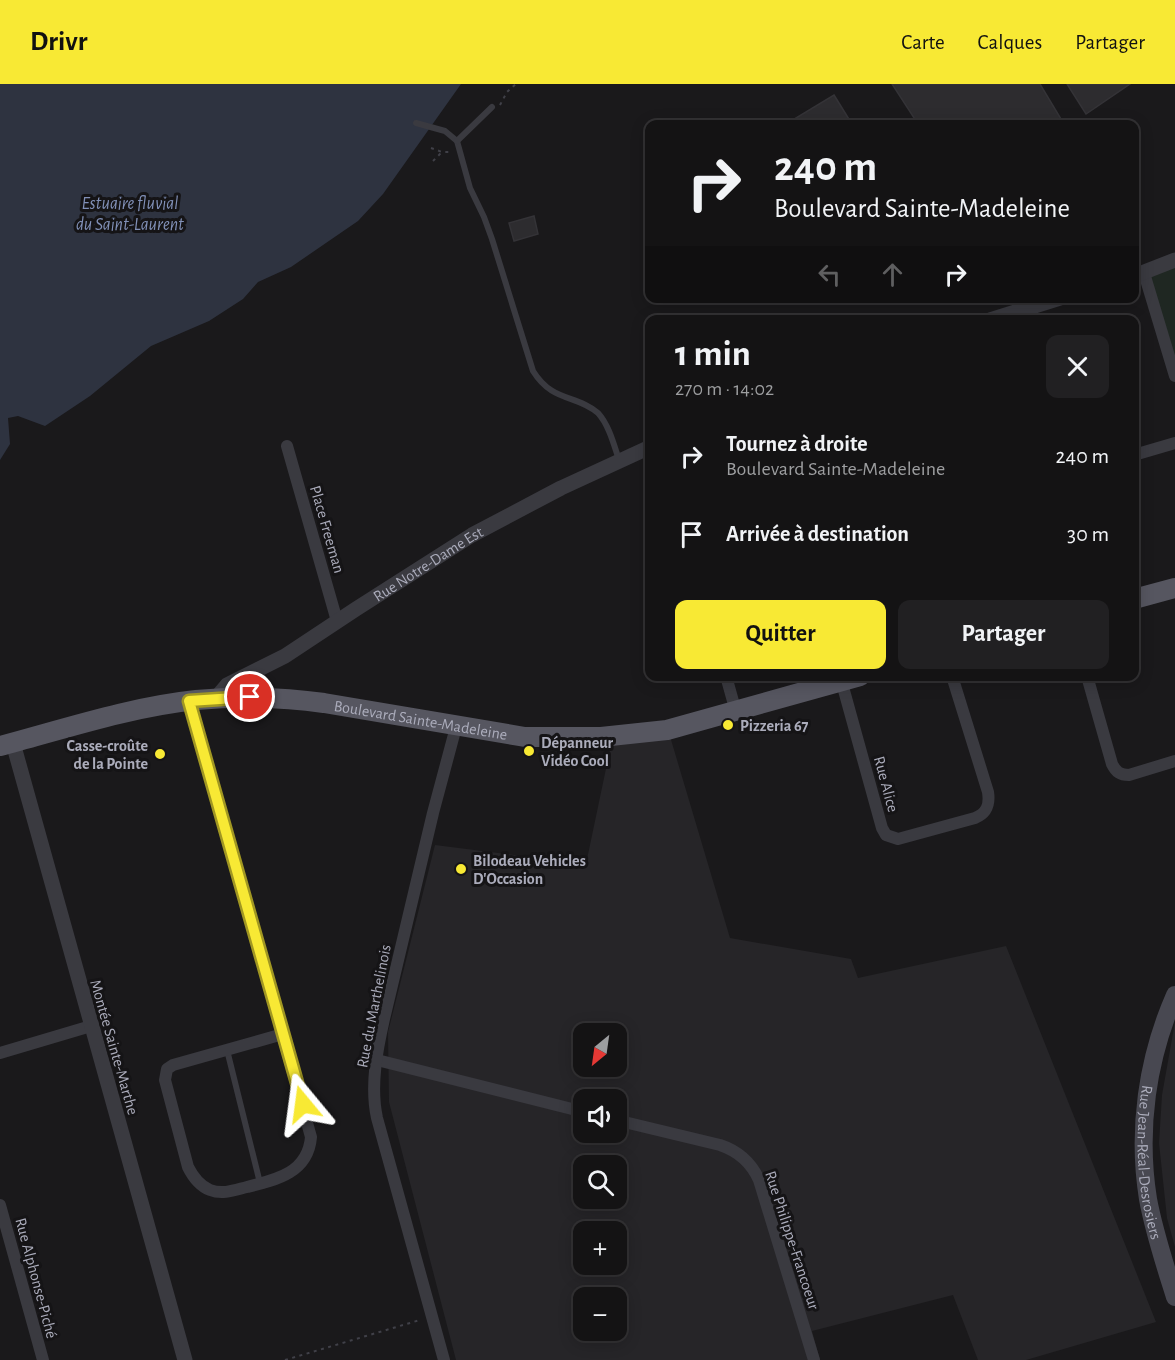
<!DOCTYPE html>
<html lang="fr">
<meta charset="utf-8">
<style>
:root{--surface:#141314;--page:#212022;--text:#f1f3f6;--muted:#9d9ea0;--line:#333234;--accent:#f8e934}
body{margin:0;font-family:"Alegreya Sans",sans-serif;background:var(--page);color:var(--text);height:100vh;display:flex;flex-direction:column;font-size:22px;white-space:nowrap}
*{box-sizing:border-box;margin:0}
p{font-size:20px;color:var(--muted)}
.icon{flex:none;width:33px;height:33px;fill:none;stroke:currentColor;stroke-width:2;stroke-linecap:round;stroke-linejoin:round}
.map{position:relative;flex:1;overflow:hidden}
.drawer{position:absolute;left:645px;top:231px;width:494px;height:366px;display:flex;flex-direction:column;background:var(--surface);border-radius:12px;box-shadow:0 3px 15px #0003,0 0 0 2px var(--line)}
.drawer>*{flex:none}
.top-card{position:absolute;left:645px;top:36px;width:494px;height:183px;border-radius:12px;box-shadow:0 3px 15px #0003,0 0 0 2px var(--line);background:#141314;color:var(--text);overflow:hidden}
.needle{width:39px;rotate:209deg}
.tools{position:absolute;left:573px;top:939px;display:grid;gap:12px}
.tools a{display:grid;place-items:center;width:54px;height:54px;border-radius:12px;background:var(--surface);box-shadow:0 3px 15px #0003,0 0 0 2px var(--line);font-size:30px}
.pin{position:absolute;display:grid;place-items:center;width:51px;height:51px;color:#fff;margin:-26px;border:3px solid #fff;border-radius:50%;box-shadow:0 2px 6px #0007}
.me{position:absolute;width:66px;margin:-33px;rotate:344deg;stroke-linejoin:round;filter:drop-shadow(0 0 4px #0008)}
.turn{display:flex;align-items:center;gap:21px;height:126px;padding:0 30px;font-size:27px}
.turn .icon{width:78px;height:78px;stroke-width:2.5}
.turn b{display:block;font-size:42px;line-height:51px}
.lanes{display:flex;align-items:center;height:57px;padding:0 30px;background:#0003;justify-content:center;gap:30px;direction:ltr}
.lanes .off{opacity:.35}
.round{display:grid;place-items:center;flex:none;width:63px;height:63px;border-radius:12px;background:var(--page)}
.head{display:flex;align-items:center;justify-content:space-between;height:102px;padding:0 30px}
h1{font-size:36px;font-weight:700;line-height:45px}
.action{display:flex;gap:12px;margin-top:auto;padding:12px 30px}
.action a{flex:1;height:69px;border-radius:12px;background:var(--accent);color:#111;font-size:24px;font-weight:700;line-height:69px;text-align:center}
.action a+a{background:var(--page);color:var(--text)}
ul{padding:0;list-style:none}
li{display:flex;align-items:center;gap:18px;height:78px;padding:0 30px}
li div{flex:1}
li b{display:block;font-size:22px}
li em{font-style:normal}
header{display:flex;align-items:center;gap:36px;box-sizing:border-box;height:84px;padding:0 30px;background:var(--accent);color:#111}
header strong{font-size:28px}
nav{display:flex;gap:33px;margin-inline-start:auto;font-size:21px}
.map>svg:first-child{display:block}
</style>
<header>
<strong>Drivr</strong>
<nav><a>Carte</a><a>Calques</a><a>Partager</a></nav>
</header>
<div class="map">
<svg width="1175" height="1276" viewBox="0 0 1175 1276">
<rect width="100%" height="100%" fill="#1a191b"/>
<g fill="#262528" fill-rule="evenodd">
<path d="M669,649L730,854L851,875L858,894L1006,862L1156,1238L1026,1276H978L953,1211L812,1247L820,1276H456L389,1018L388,948L435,761L586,780L612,656ZM584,950H616V982H584ZM584,1016H616V1048H584ZM584,1082H616V1114H584ZM584,1148H616V1180H584ZM584,1214H616V1246H584Z"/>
<polygon points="1175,938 1175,1163 1167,1134 1159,1059 1162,1011"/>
</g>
<polygon fill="#1f2722" points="1175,174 1175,279 1146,184"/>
<polygon fill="#2e3340" points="0,0 461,0 383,110 358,137 291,183 258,198 243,215 209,237 151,262 90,312 45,342 18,332 8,334 10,360 0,376"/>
<g fill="#2d2c2f" stroke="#343337" stroke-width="1.5">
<polygon points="892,0 1040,0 1064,40 918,40"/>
<polygon points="1067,0 1130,0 1086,30"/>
<polygon points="834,11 852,40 786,40"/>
<polygon points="534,132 538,150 514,157 509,139"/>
</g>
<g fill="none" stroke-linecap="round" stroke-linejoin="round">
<g stroke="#404048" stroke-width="2" stroke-dasharray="3 4.5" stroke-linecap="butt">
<polyline points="500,21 507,8 516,0"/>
<polyline points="431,64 442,68 452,68"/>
<polyline points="433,77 442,68"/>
<polyline points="285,1276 420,1236"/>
</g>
<g stroke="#3a3a40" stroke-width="6">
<path d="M416,39L445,47L457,57L470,104L484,133L492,155L533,287C553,319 576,310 598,329C609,341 614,361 619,376"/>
<polyline points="457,57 492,23"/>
<polyline points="227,966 260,1099"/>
</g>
<g stroke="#3a3a40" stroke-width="12">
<polyline points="1144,189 1175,292"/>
<polyline points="287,362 337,537"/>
<polyline points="1134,371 1175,359"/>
<polyline points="726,592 736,628"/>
<path d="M840,592L882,744L886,751L898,755L975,734C987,729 990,721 988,708L952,592"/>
<path d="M1087,592L1112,680C1116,688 1120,691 1129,691L1175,677"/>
<path d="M189,617L311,1053C308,1089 276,1096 247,1103C235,1106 223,1111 210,1106C200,1102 193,1093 188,1083L165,996L167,985L173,981L283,950"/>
<polyline points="0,969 91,942"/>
<polyline points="377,976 584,1028"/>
<path d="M616,1036L720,1061C738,1067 751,1078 759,1096L814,1276"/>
<polyline points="0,1121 43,1276"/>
<path d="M444,1276L377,1034C370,1002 377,966 384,935L433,729L456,643"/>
</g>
<g stroke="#3a3a40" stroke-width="15">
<polyline points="1134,192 1175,176"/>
<polyline points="990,236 1060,214"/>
<path id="s1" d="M216,614L227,601L285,572L356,525L472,451L561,404L650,363"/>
<polyline points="13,659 185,1276"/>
</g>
<path stroke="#484851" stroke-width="18" id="s2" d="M1175,911C1147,975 1137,1046 1148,1115C1154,1148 1165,1181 1175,1213"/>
<g stroke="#565660" stroke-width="20">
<polyline points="1134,515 1175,504"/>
<path id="s3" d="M0,662C64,645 130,623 196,616C240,612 281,613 324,619L525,653H601L667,646L860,592"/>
</g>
</g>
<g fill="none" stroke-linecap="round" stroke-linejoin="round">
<defs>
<polyline id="route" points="250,613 189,617 303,1020"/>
</defs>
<use href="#route" stroke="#a19722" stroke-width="15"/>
<use href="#route" stroke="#f8e934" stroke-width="10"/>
</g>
<g fill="#f8e934" stroke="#151416" stroke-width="2">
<circle cx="728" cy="641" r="6"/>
<circle cx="529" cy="667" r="6"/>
<circle cx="160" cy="670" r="6"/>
<circle cx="461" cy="785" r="6"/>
</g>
<g text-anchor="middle" stroke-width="6" stroke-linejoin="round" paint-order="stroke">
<g font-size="16" fill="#abacbb" stroke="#151416">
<text transform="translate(328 445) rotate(74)" y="6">Place Freeman</text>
<text dy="6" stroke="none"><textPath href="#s1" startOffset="252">Rue Notre-Dame Est</textPath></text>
<text dy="6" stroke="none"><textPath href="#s3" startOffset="428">Boulevard Sainte-Madeleine</textPath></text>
<text transform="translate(887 700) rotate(75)" y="6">Rue Alice</text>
<text transform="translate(373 922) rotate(-79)" y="6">Rue du Marthelinois</text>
<text transform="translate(115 963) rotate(74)" y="6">Montée Sainte-Marthe</text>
<text dy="6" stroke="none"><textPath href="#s2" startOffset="172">Rue Jean-Réal-Desrosiers</textPath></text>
<text transform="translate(793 1156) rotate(72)" y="6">Rue Philippe-Francoeur</text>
<text transform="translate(37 1194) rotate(75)" y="6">Rue Alphonse-Piché</text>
</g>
<g font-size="16" font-weight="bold" fill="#abacbb" stroke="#151416" text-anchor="start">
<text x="740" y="647">Pizzeria 67</text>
<text x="541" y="664">Dépanneur<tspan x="541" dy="18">Vidéo Cool</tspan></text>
<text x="148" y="667" text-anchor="end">Casse-croûte<tspan x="148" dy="18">de la Pointe</tspan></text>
<text x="473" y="782">Bilodeau Vehicles<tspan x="473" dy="18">D'Occasion</tspan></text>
</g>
<g font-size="18" font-style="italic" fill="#8190b7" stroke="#151416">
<text x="130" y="125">Estuaire fluvial<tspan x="130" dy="21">du Saint-Laurent</tspan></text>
</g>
</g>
</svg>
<div class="tools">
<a><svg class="needle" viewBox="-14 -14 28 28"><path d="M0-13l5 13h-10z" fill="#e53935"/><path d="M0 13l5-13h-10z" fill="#9d9ea0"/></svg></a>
<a><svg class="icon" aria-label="sound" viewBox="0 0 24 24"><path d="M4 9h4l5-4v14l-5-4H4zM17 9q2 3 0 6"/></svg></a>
<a><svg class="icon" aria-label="search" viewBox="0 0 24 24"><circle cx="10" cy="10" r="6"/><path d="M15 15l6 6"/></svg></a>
<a>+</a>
<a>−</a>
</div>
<div class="pin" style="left:250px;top:613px;background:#d93025"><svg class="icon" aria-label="arrive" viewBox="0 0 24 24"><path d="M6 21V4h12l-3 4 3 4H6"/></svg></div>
<svg class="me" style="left:303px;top:1020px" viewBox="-20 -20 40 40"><path d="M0-17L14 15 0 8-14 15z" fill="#f8e934" stroke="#fff" stroke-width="4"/></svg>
<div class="top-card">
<div class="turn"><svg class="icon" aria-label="right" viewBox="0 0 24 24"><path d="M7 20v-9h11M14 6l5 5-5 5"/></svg><div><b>240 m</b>Boulevard Sainte-Madeleine</div></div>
<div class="lanes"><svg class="icon off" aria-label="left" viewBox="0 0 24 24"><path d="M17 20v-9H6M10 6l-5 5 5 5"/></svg><svg class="icon off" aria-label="ahead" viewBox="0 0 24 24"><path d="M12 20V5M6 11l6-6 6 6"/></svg><svg class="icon" aria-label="right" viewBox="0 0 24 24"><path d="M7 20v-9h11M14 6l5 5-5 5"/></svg></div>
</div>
<section class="drawer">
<div class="head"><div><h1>1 min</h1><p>270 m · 14:02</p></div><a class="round"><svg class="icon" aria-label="close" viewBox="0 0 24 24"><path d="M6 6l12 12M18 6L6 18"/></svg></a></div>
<ul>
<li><svg class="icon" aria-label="right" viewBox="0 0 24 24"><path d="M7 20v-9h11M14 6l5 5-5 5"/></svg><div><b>Tournez à droite</b><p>Boulevard Sainte-Madeleine</p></div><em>240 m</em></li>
<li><svg class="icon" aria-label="arrive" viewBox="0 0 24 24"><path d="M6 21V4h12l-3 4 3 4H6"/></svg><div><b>Arrivée à destination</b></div><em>30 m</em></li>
</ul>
<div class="action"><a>Quitter</a><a>Partager</a></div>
</section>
</div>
